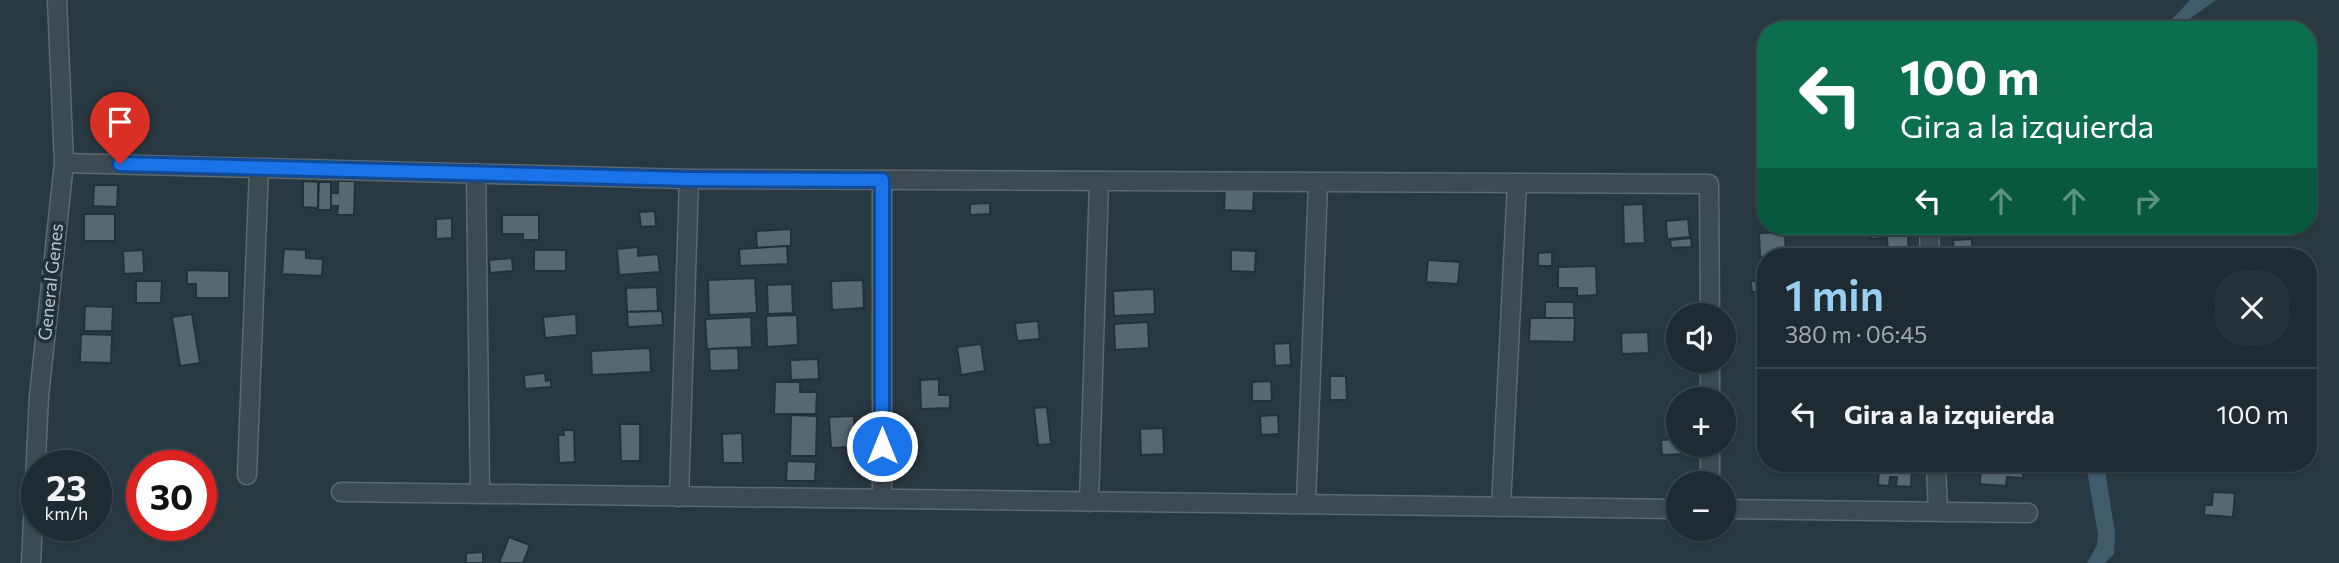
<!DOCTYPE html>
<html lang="es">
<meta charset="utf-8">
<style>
:root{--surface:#1f2b32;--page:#27333a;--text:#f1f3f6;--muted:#a1a7ac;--line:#3c474d;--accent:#99cff2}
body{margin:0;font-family:Commissioner,sans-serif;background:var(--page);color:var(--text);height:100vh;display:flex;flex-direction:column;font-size:26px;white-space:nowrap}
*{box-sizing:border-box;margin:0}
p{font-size:23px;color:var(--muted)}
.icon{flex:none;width:38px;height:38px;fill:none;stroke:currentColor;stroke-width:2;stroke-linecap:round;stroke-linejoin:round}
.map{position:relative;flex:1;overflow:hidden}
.side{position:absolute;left:1757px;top:248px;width:560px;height:224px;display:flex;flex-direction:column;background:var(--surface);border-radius:28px;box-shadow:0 2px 5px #0004,0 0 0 2px var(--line)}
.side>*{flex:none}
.banner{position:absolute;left:1757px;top:21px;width:560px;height:214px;border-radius:28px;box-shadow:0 2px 5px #0004,0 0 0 2px var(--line);background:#0b6e4f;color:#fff;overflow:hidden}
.buttons{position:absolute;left:1666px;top:303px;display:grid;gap:14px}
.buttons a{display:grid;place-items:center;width:70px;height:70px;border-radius:50%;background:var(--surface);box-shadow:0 2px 5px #0004,0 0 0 2px var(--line);font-size:35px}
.speed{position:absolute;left:21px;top:450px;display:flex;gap:14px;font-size:35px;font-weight:700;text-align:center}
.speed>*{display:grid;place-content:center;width:91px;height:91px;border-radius:50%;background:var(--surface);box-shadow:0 2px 5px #0004,0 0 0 2px var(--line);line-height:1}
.speed small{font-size:18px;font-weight:400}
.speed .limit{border:10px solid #d22;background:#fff;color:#111}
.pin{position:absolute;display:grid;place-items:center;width:60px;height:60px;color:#fff;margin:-72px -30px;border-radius:50% 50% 50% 0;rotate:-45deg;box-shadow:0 0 7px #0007}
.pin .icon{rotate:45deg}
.me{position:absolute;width:77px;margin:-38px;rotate:0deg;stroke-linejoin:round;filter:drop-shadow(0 0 5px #0008)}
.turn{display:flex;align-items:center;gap:24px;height:147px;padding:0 28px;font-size:32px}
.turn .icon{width:91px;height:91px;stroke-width:2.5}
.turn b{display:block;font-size:49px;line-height:60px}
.lanes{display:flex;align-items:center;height:66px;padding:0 28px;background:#0003;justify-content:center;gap:35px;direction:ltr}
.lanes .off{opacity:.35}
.round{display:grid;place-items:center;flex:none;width:74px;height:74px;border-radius:28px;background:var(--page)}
.overview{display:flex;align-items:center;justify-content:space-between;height:119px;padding:0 28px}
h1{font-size:42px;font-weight:600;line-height:52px;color:var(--accent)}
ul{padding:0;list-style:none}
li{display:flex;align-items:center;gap:21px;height:91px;padding:0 28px;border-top:2px solid var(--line)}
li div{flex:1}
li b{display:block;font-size:26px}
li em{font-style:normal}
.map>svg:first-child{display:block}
</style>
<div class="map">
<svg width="2339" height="563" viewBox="0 0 2339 563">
<rect width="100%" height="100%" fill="#293942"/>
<g fill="#405b69">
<polygon points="2190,0 2216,0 2174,30 2162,30"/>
<polygon points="2086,464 2104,464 2115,533 2114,554 2105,563 2087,563 2097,545 2098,534"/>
</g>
<g fill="#576871" stroke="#243139" stroke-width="2">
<polygon points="303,181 318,182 318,208 303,207"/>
<polygon points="338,181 355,181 354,215 337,215 338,206 331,206 331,193 338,193"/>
<polygon points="319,182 331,182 331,210 318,210"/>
<polygon points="94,185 118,185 117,207 93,206"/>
<polygon points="1225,185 1254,186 1253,211 1224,210"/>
<polygon points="990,203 990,214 970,215 970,204"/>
<polygon points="1643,204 1645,243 1624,244 1623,205"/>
<polygon points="655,211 656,226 641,227 639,212"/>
<rect x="84" y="214" width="31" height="27"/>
<polygon points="502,215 539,215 539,240 523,240 523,234 502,234"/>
<polygon points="452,218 452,238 436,239 436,219"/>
<polygon points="1688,219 1690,237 1667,239 1666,221"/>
<polygon points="1870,226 1882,226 1882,238 1871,239"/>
<polygon points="791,229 791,246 757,248 756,231"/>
<polygon points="1785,232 1786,256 1760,257 1759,233"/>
<polygon points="1908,235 1909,257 1888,257 1887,236"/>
<polygon points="1691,238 1692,247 1671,248 1670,240"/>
<polygon points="1972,239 1972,248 2005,247 2005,257 1954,257 1953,240"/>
<polygon points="787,246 788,264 740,266 739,249"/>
<polygon points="638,247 638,256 658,254 660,272 619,275 617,249"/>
<polygon points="284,249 306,250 306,258 323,259 322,276 282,274"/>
<polygon points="143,250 144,273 124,274 123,251"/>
<rect x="534" y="250" width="32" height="21"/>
<polygon points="1231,250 1256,251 1255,272 1231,271"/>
<polygon points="1552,252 1552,266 1538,266 1538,253"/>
<polygon points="512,258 513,271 490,273 489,260"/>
<polygon points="1428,260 1460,262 1458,284 1426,282"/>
<polygon points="1596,266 1597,295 1577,296 1577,288 1558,288 1558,267"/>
<polygon points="187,270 229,271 229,298 196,298 196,284 187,284"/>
<polygon points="755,278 757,313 709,315 708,280"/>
<polygon points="863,280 864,308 832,310 831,281"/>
<polygon points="1766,280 1766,291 1752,292 1751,281"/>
<polygon points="136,281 162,281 161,303 136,303"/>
<polygon points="792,284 793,313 768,314 767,285"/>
<polygon points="657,287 658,311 627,312 626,288"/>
<polygon points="1154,289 1155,314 1114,316 1113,291"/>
<rect x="1545" y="302" width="29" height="16"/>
<polygon points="85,306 113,307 112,331 84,331"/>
<polygon points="662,311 663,325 628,327 627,312"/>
<polygon points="192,314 200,363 180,366 172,317"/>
<polygon points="576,314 577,335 545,338 543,317"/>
<polygon points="797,315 798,345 767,347 766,316"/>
<polygon points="751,317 752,347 707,349 705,319"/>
<polygon points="1530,318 1575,318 1574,342 1529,341"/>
<polygon points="1038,321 1040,339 1017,341 1015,323"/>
<polygon points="1148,322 1149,348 1115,350 1114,324"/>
<polygon points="1648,332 1649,353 1622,354 1621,333"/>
<polygon points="81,334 112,335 111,363 80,362"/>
<polygon points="1290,343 1291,365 1275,366 1274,344"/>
<polygon points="981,344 985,371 961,375 957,347"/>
<polygon points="650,348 651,372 592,375 591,351"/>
<polygon points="738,348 739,370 710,371 709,349"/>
<polygon points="818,359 819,379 791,380 790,360"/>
<polygon points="545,373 546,381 551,380 551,387 525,389 524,375"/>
<polygon points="1330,376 1346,376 1347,400 1330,400"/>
<polygon points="939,379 939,395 950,395 950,408 921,409 920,380"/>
<polygon points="1271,381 1272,401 1252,401 1252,382"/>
<polygon points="775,382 800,382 800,392 817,392 816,414 774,414"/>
<polygon points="1047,407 1051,444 1038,445 1034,408"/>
<polygon points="791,415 817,416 816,456 790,456"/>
<polygon points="1278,415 1279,434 1261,435 1260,416"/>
<polygon points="854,416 855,447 831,448 829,417"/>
<polygon points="620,424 640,424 640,461 621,461"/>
<polygon points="1163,428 1164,454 1141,455 1140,429"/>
<polygon points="563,430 574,430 575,462 559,463 558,435 564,435"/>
<polygon points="742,433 743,463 723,463 722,434"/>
<polygon points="1678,439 1678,444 1685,444 1685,454 1662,455 1661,440"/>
<polygon points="787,461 816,462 815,481 786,481"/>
<polygon points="1879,464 1912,465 1911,487 1896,486 1897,477 1890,477 1889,486 1878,485"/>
<polygon points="1981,464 2023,464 2023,478 2007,477 2006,486 1980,484"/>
<polygon points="2213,492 2235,493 2233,517 2204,515 2205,505 2212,505"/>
<polygon points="509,537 530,545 523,563 499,563"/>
<polygon points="483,552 483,563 466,563 466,553"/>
</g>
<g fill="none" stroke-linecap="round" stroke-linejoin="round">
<defs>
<g id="minor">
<polyline points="64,163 689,179 1709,184 1710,315"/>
<polyline points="476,173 480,494"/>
<polyline points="1929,226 1930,257"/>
<polyline points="1710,360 1710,399"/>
<polyline points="1710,444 1710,483"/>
<polyline points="1936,464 1938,512"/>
<polyline points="247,475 259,168"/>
<polyline points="341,492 1678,509"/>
<polyline points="679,497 689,179"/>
<polyline points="882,499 882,180"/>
<polyline points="1089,502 1099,181"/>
<polyline points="1306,504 1318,182"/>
<polyline points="1501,507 1517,183"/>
<polyline points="1724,509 2028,513"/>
<polyline points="31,563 39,396 64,163 57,0"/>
</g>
</defs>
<use href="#minor" stroke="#5b686f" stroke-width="21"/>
<use href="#minor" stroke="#3d4a51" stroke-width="18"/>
</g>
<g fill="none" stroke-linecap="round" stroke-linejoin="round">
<defs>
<polyline id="route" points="120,164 689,179 882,180 882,446"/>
</defs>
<use href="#route" stroke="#114b97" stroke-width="18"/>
<use href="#route" stroke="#1a73e8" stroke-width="12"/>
</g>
<g text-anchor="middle" stroke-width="7" stroke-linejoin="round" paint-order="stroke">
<g font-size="18" fill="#bac5cb" stroke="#222f37">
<text transform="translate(51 282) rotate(-84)" y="6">General Genes</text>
</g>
</g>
</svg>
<div class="buttons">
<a><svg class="icon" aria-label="sound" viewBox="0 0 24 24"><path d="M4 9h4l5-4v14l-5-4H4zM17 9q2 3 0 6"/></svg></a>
<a>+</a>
<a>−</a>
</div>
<div class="speed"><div>23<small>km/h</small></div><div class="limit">30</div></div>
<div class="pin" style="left:120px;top:164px;background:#d93025"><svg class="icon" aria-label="arrive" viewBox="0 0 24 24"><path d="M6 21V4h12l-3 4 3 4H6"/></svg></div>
<svg class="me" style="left:882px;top:446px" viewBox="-20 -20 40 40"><circle r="17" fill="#1a73e8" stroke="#fff" stroke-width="3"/><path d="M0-11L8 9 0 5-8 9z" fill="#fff"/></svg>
<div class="banner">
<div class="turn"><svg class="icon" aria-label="left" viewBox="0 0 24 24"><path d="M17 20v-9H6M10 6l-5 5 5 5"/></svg><div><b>100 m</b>Gira a la izquierda</div></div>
<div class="lanes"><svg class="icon" aria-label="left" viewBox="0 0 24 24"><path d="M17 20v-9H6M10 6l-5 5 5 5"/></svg><svg class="icon off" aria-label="ahead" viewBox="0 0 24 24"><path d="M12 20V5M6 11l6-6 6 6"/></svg><svg class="icon off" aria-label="ahead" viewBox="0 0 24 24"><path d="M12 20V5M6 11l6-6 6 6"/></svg><svg class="icon off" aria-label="right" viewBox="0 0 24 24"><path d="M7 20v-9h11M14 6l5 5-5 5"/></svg></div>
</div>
<section class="side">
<div class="overview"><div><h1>1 min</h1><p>380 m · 06:45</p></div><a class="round"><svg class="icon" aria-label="close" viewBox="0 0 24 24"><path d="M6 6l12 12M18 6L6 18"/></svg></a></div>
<ul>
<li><svg class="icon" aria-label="left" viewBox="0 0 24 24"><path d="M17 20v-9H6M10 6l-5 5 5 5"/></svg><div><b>Gira a la izquierda</b></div><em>100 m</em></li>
</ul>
</section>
</div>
